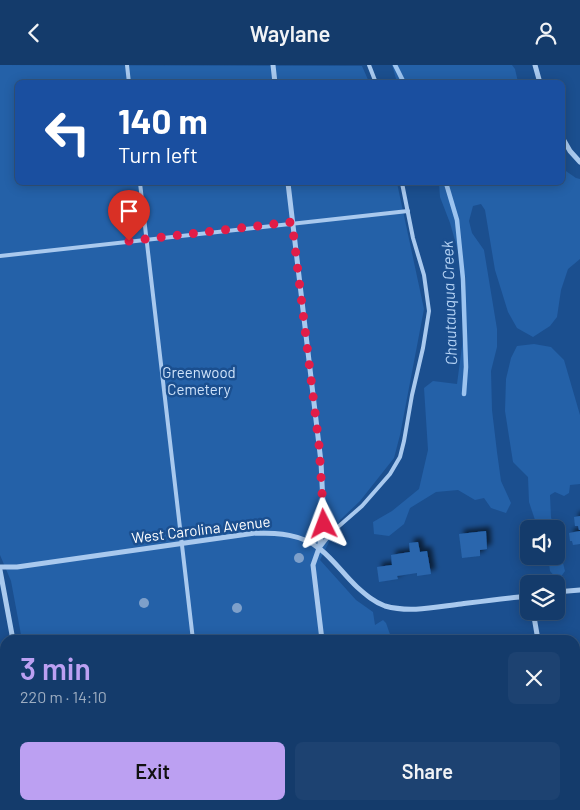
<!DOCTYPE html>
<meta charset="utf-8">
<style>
:root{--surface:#143b6b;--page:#1d4271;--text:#f1f3f6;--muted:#9dadc1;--line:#33557e;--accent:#bca0f2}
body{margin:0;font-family:Barlow,sans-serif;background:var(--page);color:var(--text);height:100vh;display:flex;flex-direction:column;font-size:19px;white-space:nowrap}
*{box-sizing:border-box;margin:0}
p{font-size:16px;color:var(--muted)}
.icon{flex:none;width:28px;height:28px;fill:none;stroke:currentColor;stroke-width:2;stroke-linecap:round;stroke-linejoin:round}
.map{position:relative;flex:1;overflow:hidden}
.sheet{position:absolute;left:0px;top:570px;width:580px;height:175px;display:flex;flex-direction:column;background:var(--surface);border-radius:15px 15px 0 0;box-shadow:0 2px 12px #0003,0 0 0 1px var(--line)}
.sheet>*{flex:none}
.hud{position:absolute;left:15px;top:15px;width:550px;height:105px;border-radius:8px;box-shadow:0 2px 12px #0003,0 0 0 1px var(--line);background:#1a4fa0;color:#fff;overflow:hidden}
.tools{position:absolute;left:520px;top:455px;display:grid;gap:10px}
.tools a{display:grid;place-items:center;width:45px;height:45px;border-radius:8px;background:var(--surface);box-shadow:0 2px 12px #0003,0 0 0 1px var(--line);font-size:25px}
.pin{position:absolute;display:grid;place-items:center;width:42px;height:42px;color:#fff;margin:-51px -21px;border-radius:50% 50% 50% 0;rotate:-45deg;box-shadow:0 0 5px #0007}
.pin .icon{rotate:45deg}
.me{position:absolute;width:55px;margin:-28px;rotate:357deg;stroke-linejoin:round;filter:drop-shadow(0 0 4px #0008)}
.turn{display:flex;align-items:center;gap:18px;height:105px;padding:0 20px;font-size:22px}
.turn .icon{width:65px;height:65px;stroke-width:2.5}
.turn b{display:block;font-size:35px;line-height:42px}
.round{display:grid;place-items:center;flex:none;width:52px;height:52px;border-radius:8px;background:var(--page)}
.head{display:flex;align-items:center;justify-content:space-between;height:85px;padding:0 20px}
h1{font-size:30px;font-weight:600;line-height:38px;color:var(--accent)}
.primary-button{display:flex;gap:10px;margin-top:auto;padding:10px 20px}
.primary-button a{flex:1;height:58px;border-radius:8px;background:var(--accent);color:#111;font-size:20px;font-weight:600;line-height:58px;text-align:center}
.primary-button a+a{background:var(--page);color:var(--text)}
header{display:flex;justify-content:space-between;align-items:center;height:65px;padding:0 20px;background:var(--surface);font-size:22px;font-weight:600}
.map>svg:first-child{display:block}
</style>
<header><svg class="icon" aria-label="back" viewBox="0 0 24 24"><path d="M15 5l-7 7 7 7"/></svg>Waylane<svg class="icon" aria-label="person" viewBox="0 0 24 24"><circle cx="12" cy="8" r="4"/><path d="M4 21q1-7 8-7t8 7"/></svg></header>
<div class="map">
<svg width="580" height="745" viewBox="0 0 580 745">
<defs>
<filter id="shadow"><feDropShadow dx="4.5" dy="-4.5" stdDeviation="2.5" flood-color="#0009"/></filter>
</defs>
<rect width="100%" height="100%" fill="#1b4f8f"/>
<g fill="#2461a8">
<polygon points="0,0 362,1 369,17 18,18 18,118 397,118 424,244 400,370 394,393 360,436 340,455 320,495 356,535 373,547 375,560 383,555 386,558 392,575 22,575 11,516 0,490"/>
<polygon points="392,0 512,0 515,4 518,17 397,17"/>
<polygon points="563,104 576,113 580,114 580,194 568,204 561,225 557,252 550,261 533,272 517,263 508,247 495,205 485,145 481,139 473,141 469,156 472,168 484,185 497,264 497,282 491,306 492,345 497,387 501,416 511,438 506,448 491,443 484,433 475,435 458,425 436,427 410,443 404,459 389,471 374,469 373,457 392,446 419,424 428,385 424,323 433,316 457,319 464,266 466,214 450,158 440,132 439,118 562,118"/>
<polygon points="534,279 551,282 564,295 580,350 580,419 570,420 569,428 564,431 555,427 550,430 551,452 554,464 538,464 529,437 528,412 513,397 505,346 506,314 511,293 517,281"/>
<polygon points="556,470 565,506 560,513 555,512 550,506 548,491 556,491"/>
<polygon points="52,740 482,740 483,745 348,745 347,740 339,742 339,745 53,745"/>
</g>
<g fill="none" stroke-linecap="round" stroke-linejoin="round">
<g stroke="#9cc4f0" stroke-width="4.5">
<polyline points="395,0 404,18"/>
<polyline points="446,118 457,155 463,214 466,302 464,329"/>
</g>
</g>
<g fill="#2a66ad" filter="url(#shadow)">
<polygon points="580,451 580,465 579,465 578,461 575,461 574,452"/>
<polygon points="486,466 487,484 480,485 480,491 462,493 459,469"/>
<polygon points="580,466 580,479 573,480 572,476 570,476 569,468"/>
<polygon points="418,477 420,487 427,486 431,509 417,511 417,508 397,511 398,514 379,517 377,502 392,500 391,490 410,487 409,478"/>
<polygon points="0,637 2,637 5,656 5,689 0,690"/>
<polygon points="580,663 580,683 577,683 575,664"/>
<polygon points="5,702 5,740 20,740 21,745 0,745 0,703"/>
<polygon points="533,740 533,745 511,745 510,741"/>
</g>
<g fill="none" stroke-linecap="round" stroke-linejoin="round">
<g stroke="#a9c9ee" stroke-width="4">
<polyline points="127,0 129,18"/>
<polyline points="369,0 376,18"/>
<polyline points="140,118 193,575"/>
<polyline points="0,191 408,146"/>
<polyline points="321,481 331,468 362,441 390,409 400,392 404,376 412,330 423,283 429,246 424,210 413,173 402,118"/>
<polyline points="213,740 214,745"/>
</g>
<g stroke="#a9c9ee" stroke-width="5">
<polyline points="273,0 275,18"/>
<polyline points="535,0 540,18"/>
<polyline points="562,72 570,86 580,97"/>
<polyline points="288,118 321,397 324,459 319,483 313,500 322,575"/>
<path d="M0,502H17L255,468C278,468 302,469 320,484C334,495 344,510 357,522C366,530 374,537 385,541C410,548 436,542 461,539C484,536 506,533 529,531"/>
<polyline points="0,505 13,575"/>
<polyline points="556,527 580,525"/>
<polyline points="533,546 538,575"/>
<polyline points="43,740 44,745"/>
<polyline points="342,740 343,745"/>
<polyline points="566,740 567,745"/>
</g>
</g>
<g fill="#7ea0ca">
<circle cx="299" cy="493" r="5"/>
<circle cx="144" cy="538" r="5"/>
<circle cx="237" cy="543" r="5"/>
</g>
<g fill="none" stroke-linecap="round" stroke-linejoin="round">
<polyline stroke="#e11d48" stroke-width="9" stroke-dasharray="0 16.2" points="129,176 292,157 319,380 324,459"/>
</g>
<g text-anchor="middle" stroke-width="5" stroke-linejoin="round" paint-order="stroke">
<g font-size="15" fill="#cfe3fa" stroke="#1b4f8f">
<text x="199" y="313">Greenwood<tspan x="199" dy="17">Cemetery</tspan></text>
</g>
<g font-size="15" fill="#fff" stroke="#1b4f8f">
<text transform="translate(201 465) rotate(-7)" y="5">West Carolina Avenue</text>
</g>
<g font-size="16" font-style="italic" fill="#b5d3f5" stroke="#1b4f8f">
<text transform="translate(449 238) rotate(-92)" y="6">Chautauqua Creek</text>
</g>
</g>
</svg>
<div class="tools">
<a><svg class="icon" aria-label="sound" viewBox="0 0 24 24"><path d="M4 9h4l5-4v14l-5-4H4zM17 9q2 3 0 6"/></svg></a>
<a><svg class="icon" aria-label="layers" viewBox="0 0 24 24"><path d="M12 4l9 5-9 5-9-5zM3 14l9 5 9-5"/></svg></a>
</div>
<div class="pin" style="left:129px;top:176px;background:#d93025"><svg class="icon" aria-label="arrive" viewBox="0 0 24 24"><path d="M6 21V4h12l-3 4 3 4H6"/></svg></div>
<svg class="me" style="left:324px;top:459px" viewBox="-20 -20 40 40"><path d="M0-17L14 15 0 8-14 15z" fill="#e11d48" stroke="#fff" stroke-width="4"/></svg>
<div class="hud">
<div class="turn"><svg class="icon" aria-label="left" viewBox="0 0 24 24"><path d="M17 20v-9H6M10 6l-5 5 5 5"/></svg><div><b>140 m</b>Turn left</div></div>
</div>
<section class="sheet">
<div class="head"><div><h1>3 min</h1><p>220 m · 14:10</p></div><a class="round"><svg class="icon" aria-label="close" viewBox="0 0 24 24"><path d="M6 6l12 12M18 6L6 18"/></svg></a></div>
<div class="primary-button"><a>Exit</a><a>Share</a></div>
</section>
</div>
